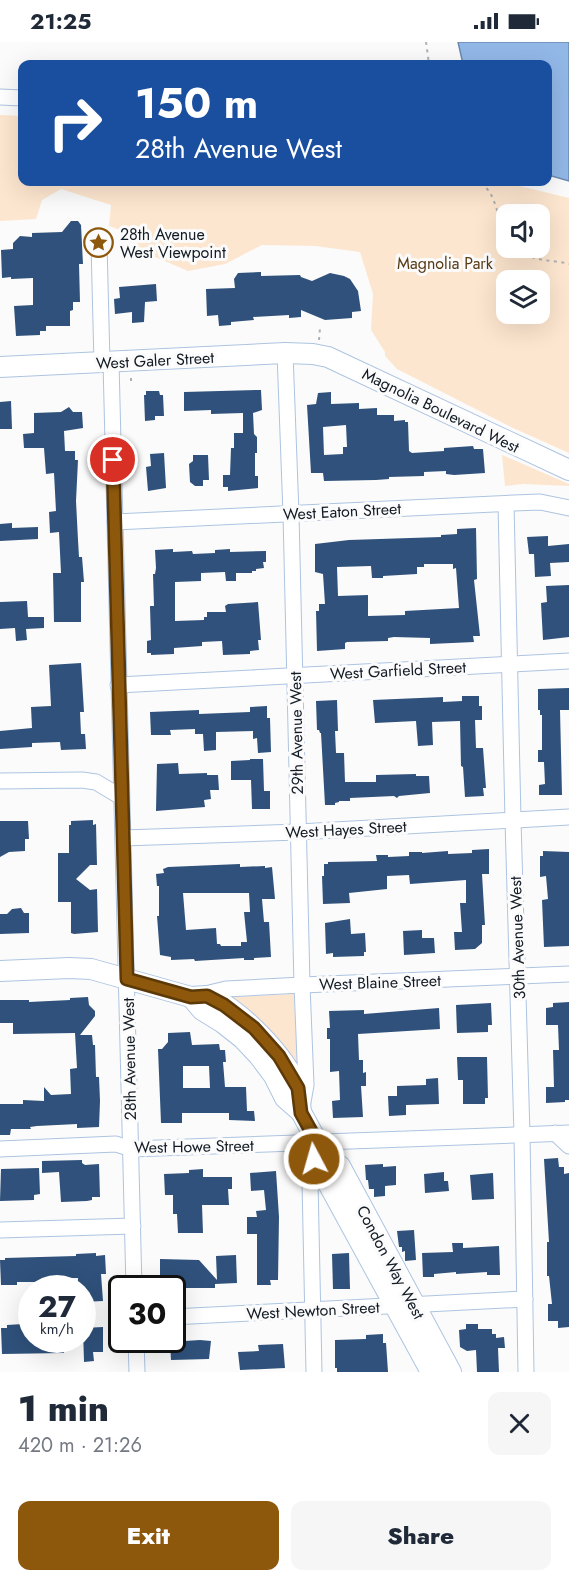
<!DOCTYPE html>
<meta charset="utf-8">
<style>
:root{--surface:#fff;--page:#f6f6f7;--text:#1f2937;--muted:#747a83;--accent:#8e580c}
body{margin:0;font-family:Jost,sans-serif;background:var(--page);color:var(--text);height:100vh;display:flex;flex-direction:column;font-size:22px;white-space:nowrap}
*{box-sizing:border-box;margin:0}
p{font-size:20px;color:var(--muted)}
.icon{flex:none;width:33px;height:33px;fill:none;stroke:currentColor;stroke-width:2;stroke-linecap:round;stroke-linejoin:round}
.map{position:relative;height:1330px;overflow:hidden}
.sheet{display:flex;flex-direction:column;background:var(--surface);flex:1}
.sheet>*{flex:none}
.guide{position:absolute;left:18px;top:18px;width:534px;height:126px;border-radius:12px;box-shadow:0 6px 24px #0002;background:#1a4fa0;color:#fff;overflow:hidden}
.buttons{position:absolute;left:496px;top:162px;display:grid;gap:12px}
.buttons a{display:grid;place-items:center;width:54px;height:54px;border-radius:12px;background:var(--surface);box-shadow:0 6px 24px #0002;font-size:30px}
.speed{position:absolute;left:18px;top:1233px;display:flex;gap:12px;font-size:30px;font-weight:700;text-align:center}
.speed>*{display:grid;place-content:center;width:78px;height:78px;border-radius:50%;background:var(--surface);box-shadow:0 6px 24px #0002;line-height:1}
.speed small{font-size:15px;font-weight:400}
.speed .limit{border:3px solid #111;border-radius:9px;background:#fff;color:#111}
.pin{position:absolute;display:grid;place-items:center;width:51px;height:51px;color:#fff;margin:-26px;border:3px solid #fff;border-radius:50%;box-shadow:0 2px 6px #0007}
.me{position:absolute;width:66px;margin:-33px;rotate:354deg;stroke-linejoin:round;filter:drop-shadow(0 0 4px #0008)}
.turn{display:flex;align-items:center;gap:21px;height:126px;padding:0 18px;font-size:27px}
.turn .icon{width:78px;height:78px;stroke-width:2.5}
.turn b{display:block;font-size:42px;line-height:51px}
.round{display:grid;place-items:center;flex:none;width:63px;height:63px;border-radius:12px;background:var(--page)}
.summary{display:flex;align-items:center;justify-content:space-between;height:102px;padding:0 18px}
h1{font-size:36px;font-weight:800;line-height:45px}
.action{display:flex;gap:12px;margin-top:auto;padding:12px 18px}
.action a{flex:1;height:69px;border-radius:12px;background:var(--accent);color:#fff;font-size:24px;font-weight:800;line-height:69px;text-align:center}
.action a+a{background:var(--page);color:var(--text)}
.status{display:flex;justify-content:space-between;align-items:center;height:42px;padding:0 30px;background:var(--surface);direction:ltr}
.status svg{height:16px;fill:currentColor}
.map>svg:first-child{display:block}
</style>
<div class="status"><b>21:25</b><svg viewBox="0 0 49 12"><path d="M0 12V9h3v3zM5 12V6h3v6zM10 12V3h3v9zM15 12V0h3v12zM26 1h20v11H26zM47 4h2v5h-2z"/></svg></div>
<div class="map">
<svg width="569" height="1330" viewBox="0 0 569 1330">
<rect width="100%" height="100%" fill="#fbfbfb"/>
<g fill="#fde6cf" fill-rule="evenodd">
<path d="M0,73L22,74V140H469L476,144L511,142L569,156V411L513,386L397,327L385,314V310L371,288L373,252L360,210L315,204L262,203L225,222L188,229L134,206L140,195L109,184L111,163L61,147L42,158L36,177L0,179ZM507,172H540V206H507ZM507,238H540V272H507Z"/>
<polygon points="502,413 569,442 569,444 523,442 505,444"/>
<path d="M294,952L297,1023C279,995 259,974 233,955Z"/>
</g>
<polygon fill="#92b8e8" stroke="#6c89ad" stroke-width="1.5" points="458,0 569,0 569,139 548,133 548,22 463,22"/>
<g fill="#2f517b" fill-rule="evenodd">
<polygon points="71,179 78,179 81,183 83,222 79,222 80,260 73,260 73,268 70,269 70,284 46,284 46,289 40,289 40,293 16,294 14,264 33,263 33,236 11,237 11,235 2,236 1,208 13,207 13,201 20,194 32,195 32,191 62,190"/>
<polygon points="261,230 261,234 300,233 301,235 312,239 330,231 344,234 350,237 358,249 361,269 352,270 352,276 325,278 301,268 301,275 289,276 289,273 253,275 254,278 231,280 231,283 219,284 218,273 207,274 206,247 235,246 234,237 238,231"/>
<polygon points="156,242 157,259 145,260 144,280 132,281 132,270 115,272 114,257 120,256 119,245"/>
<polygon points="256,348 261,348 262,368 253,371 254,392 257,395 257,411 255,411 255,434 258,434 258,446 228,449 228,445 223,445 223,433 230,433 231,406 234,406 234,391 243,391 243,371 211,372 211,368 184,369 184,350"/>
<polygon points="146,349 159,349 160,353 163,353 164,374 155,374 155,378 145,379 144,353 146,353"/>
<path d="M331,350V362L359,361V367L377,366V373H394V379L405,378V380H408L409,409L412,411L444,409V406L473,404L474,407H483L485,431L454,433L446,432V429L424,430V434L389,435V437L376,438L324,439L323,431H311L307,363L316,362L318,351ZM346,383L347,405H343V412L324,413L323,385Z"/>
<polygon points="11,359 12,387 0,387 0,360"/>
<polygon points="69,365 73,370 82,370 83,386 64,389 65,409 75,409 75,418 78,418 76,459 78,498 79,515 82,515 84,540 81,540 81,580 54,580 53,531 61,531 59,490 50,491 49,470 56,469 54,431 46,432 44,406 24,406 23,392 34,391 34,371 61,370"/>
<polygon points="164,411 166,446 148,449 146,425 151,424 150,412"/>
<polygon points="193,413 208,413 209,438 203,438 203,444 195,444 190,440 189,422 193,419"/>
<polygon points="12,481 12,486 38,485 38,497 0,499 0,482"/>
<path d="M476,486L477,537L474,538L480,594H473L474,600L430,602V596L394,595L388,596V599L347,600L345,601V607L317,609L316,569H319V562H325L323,532L315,530V502L349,498L441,495V493L457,492V487ZM424,522H453V527L456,526L459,566L405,569V573L368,574V553L338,554L337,525L371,524L372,536H383V534L417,532V525H424Z"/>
<polygon points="548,494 548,504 569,502 569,520 550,521 551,534 535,535 534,512 529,512 527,495"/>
<polygon points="173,507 173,510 192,509 193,512 215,511 215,508 230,507 230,510 266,509 266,520 263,520 264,526 256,527 256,529 252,529 252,531 236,531 236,539 226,539 225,530 201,531 201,539 175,540 175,579 204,578 204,575 207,575 207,570 226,570 225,564 228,562 258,560 261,598 258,598 259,608 250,609 250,612 223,613 222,599 202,600 202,604 174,606 174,612 151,613 151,611 147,611 147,599 151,598 150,564 154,564 153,532 155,532 156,526 155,508"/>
<polygon points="569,543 569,595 543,598 541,561 547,560 546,544"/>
<polygon points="27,559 28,575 44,575 44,586 26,587 27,598 16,599 15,586 0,587 0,560"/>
<polygon points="81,621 84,670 80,670 81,692 85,692 86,707 61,708 60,700 32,701 32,705 0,707 0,689 32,686 31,665 51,664 49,623"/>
<polygon points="569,646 569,668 560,668 562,753 539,753 539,743 545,742 544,720 538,720 538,708 542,708 542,673 540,673 540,668 538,668 538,647"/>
<polygon points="462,654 479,654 479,664 482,664 482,678 475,678 476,706 483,706 486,746 483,746 484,754 465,755 463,725 461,724 460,679 432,680 433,703 418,704 416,679 375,681 373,658 443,655 443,660 462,659"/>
<polygon points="337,658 338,689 335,689 336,711 344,711 345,740 376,740 376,733 416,732 416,734 429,734 430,751 399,754 397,756 394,754 350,756 350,759 339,759 339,760 335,761 335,763 325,763 321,691 320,691 319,688 317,688 316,659"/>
<polygon points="267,664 267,676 270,676 271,710 258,711 257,696 253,697 253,689 216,690 216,708 204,709 203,692 195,692 195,687 170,688 171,693 151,693 150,670 199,668 199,672 250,670 250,665"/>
<polygon points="250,717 263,717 264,749 270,749 270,767 252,767 251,738 231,738 231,719 250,718"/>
<polygon points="178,721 179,732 207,731 207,733 218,733 219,748 210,748 211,757 204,758 205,765 156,769 157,722"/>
<polygon points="93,778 93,783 96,782 97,823 90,823 76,837 90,848 97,847 98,890 74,892 71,891 71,860 58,860 58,811 69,811 69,783 71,783 71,779"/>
<polygon points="0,779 28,779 29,797 25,797 25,809 9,810 0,815"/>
<polygon points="489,807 489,832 482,832 485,883 482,883 482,901 475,907 455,908 454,890 462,890 460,861 466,861 466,838 410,842 409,833 387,834 387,847 349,851 350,861 323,862 322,834 324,834 324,822 328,822 328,820 377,819 376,813 388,813 388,815 409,814 409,810 422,810 422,811 448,809 448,812 472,811 472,808"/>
<polygon points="543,809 569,810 569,904 544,905 542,858 548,857 546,834 540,835 540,814 543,814"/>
<path d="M240,822V825L265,824V826L272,825L275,857H262L264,880H269L271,915L254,916V918H244V916L195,919L194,917L171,918V915L160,913L157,874H159V844H157L156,832L164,831L163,827L168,825ZM183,851H249L250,870H244L247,900H241V904H221L220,902H217L216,886L186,888Z"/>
<polygon points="21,866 24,871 29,871 29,891 0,892 0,872 7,872 12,867"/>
<polygon points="350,877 351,892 365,891 366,910 364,910 364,914 333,915 333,911 326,912 325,881"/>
<polygon points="422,888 422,896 434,896 435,911 404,913 403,889"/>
<polygon points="88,955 89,963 95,969 95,974 80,993 92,993 93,1003 95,1003 96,1035 99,1035 100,1059 99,1085 77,1086 77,1082 37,1084 30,1085 31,1087 11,1087 10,1093 0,1093 0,1062 23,1062 23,1058 44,1059 44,1045 51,1053 71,1052 70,1027 77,1026 75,991 13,992 13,981 0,981 0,958 29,958 29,960 70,958 70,956"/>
<polygon points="569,960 569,1058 565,1058 565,1060 546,1061 546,1045 554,1045 553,1008 559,1008 558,983 546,983 546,966 553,965 553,961"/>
<polygon points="491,961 492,983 488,983 488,990 457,991 456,963"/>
<polygon points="439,966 440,987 358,992 359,1018 363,1018 363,1031 366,1030 366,1044 361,1044 363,1075 333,1076 332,1059 340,1058 339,1029 330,1030 330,997 327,997 327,986 330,986 329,969 364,968 364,972"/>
<path d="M190,990L192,1003L219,1002L220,1008H225L226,1020H223L225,1045H246L247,1069H254L255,1079L229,1078V1071H182V1081H161L158,1007H162L168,1000V991ZM183,1024H209L210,1046H183Z"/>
<polygon points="457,1015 487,1015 488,1056 485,1056 485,1062 463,1062 463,1038 458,1038"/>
<polygon points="438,1036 439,1062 406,1063 406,1073 389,1074 388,1054 397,1054 397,1044 426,1043 426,1037"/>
<polygon points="558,1116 559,1125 564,1125 564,1132 569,1131 569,1285 558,1286 558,1279 548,1279 548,1262 552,1262 549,1234 547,1234 547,1200 549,1200 544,1117"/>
<polygon points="82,1118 82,1121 85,1123 99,1122 100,1155 92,1155 92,1158 87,1159 61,1160 59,1130 42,1131 42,1119"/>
<polygon points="383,1122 383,1125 396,1124 396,1143 385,1144 385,1154 374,1155 374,1147 369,1147 368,1138 366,1138 365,1123"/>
<polygon points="39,1126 40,1152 34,1153 34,1158 0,1159 1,1127"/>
<polygon points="203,1127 203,1135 232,1135 232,1147 228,1147 229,1163 202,1163 203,1191 178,1191 177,1172 173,1172 173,1153 165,1153 164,1132 189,1131 189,1128"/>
<polygon points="276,1129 279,1175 278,1238 270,1238 271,1243 257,1243 257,1192 247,1192 247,1175 257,1175 256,1169 266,1168 264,1148 251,1149 250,1131"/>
<polygon points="444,1130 444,1139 448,1139 449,1149 425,1151 424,1132"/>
<polygon points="493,1131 494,1157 472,1158 470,1133"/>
<polygon points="414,1188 416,1218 405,1219 405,1209 402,1210 402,1205 399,1205 397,1189"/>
<polygon points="452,1201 463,1201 463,1206 499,1204 500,1233 487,1233 487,1230 456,1232 456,1230 434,1232 434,1235 423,1235 422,1211 453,1210"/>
<polygon points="96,1211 96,1214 105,1213 106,1232 101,1232 103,1259 82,1260 82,1246 78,1246 78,1236 58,1236 58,1240 17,1240 17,1243 1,1243 0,1218 5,1218 5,1216 76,1214 76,1212"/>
<polygon points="349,1211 350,1247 333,1247 332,1212"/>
<polygon points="236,1213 237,1241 215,1242 215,1246 160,1246 160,1217 199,1218 217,1238 216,1214"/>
<polygon points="23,1282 23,1286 32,1286 32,1298 63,1298 64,1311 2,1312 1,1286 7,1286 7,1283"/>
<polygon points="466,1282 478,1282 478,1287 492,1287 492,1292 496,1292 496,1296 504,1295 505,1306 498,1306 499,1330 477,1330 476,1308 467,1309 460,1305 459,1288 466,1287"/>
<polygon points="103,1285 103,1310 93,1310 94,1319 84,1320 83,1286"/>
<polygon points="383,1292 383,1301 386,1301 388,1330 337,1330 337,1326 335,1326 335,1298 366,1297 366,1293"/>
<polygon points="200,1298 211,1299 209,1317 171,1318 170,1300"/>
<polygon points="283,1302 285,1326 240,1328 238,1310 259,1309 258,1303"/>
</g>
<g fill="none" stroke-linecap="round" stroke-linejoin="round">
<defs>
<g id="minor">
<polyline points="0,55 22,56"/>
<polyline points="99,201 102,321"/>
<polyline points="285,311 291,472 302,943 306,1043 303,1060"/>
<polyline points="111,320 134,1246"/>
<polyline points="506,462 513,778 522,1093 526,1330"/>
<polyline points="115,480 514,461 540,460 569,466"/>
<polyline points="118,643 569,619"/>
<polyline points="0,739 82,738 96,740 121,755"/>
<polyline points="123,796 298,790 569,775"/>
<polyline points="201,953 226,947 302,943 569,932"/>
<polyline points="555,1091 569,1104"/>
<polyline points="0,1107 116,1102 131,1107 569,1091"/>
<polyline points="0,1188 133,1184"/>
<polyline points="172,1275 525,1257"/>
<polyline points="136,1298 137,1330"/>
<polyline points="314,1330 310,1139 317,1100"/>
</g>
<g id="major">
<polyline points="0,325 285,311 313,312 328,315 569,428"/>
<path d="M0,929L69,926L91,927L191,955C196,955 201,954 205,954C233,958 292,1021 298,1047C300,1055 300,1063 301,1070"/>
<polyline points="191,955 202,968 223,981 242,996 259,1014 274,1034 285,1056 301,1070 326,1116 340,1124 451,1330"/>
<polyline points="326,1116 324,1134 431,1330"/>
</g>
</defs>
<use href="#minor" stroke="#adc4e1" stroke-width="17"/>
<use href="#major" stroke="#adc4e1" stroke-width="22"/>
<g stroke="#adb0b3" stroke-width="2" stroke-dasharray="3 4.5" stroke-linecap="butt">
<polyline points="426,0 429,22"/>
<path d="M481,141C498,154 494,172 507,189"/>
<path d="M520,206C531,221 552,217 569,222"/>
<polyline points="319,298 320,286"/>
<polyline points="131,336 131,343"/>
</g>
<use href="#minor" stroke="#fff" stroke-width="15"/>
<use href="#major" stroke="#fff" stroke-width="20"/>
</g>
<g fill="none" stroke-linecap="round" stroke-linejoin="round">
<defs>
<polyline id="route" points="113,418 127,937 191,955 207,954 224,963 254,986 279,1014 298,1046 301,1071 317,1100 314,1117"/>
</defs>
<use href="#route" stroke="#5c3908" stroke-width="15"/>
<use href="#route" stroke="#8e580c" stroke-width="10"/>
</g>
<defs>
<symbol id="sight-ring" viewBox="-11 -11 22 22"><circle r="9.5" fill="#fbfbfb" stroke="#8e580c" stroke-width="1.5"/><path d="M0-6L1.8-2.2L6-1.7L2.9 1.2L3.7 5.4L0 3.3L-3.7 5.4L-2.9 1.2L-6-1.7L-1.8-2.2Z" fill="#8e580c"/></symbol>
</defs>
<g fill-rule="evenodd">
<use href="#sight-ring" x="82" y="184" width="33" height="33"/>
</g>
<g text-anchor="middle" stroke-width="6" stroke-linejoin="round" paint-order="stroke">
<g font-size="16" fill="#121a24" stroke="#fbfbfb" text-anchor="start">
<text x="120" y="198">28th Avenue<tspan x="120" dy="18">West Viewpoint</tspan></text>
</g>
<g font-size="16" fill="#573915" stroke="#fbfbfb">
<text x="445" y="227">Magnolia Park</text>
</g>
<g font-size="16" fill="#121a24" stroke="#fbfbfb">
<text transform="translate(155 318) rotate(-3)" y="6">West Galer Street</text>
<text transform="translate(441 368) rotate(26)" y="6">Magnolia Boulevard West</text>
<text transform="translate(342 469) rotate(-3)" y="6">West Eaton Street</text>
<text transform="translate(398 628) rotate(-3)" y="6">West Garfield Street</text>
<text transform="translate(296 691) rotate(-91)" y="6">29th Avenue West</text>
<text transform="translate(346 787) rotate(-3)" y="6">West Hayes Street</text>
<text transform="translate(517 896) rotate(-92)" y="6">30th Avenue West</text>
<text transform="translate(380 940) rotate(-2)" y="6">West Blaine Street</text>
<text transform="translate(129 1017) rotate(-91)" y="6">28th Avenue West</text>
<text transform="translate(194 1104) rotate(-1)" y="6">West Howe Street</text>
<text transform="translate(391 1220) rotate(62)" y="6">Condon Way West</text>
<text transform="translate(313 1268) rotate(-3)" y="6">West Newton Street</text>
</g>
</g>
</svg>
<div class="buttons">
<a><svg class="icon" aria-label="sound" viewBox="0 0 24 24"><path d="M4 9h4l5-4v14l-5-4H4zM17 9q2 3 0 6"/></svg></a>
<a><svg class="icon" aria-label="layers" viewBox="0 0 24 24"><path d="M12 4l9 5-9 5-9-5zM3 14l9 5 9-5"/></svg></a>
</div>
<div class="speed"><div>27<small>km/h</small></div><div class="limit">30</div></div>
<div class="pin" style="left:113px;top:418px;background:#d93025"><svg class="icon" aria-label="arrive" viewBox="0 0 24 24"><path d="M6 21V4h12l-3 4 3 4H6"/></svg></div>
<svg class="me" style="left:314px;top:1117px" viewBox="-20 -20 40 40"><circle r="17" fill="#8e580c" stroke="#fff" stroke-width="3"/><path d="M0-11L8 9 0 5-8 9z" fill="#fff"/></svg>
<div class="guide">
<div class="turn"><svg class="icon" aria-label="right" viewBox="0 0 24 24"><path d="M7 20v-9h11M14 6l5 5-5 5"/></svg><div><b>150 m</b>28th Avenue West</div></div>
</div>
</div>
<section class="sheet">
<div class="summary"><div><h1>1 min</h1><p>420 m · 21:26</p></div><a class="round"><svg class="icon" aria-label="close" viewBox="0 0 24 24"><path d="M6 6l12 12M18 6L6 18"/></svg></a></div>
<div class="action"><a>Exit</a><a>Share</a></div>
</section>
